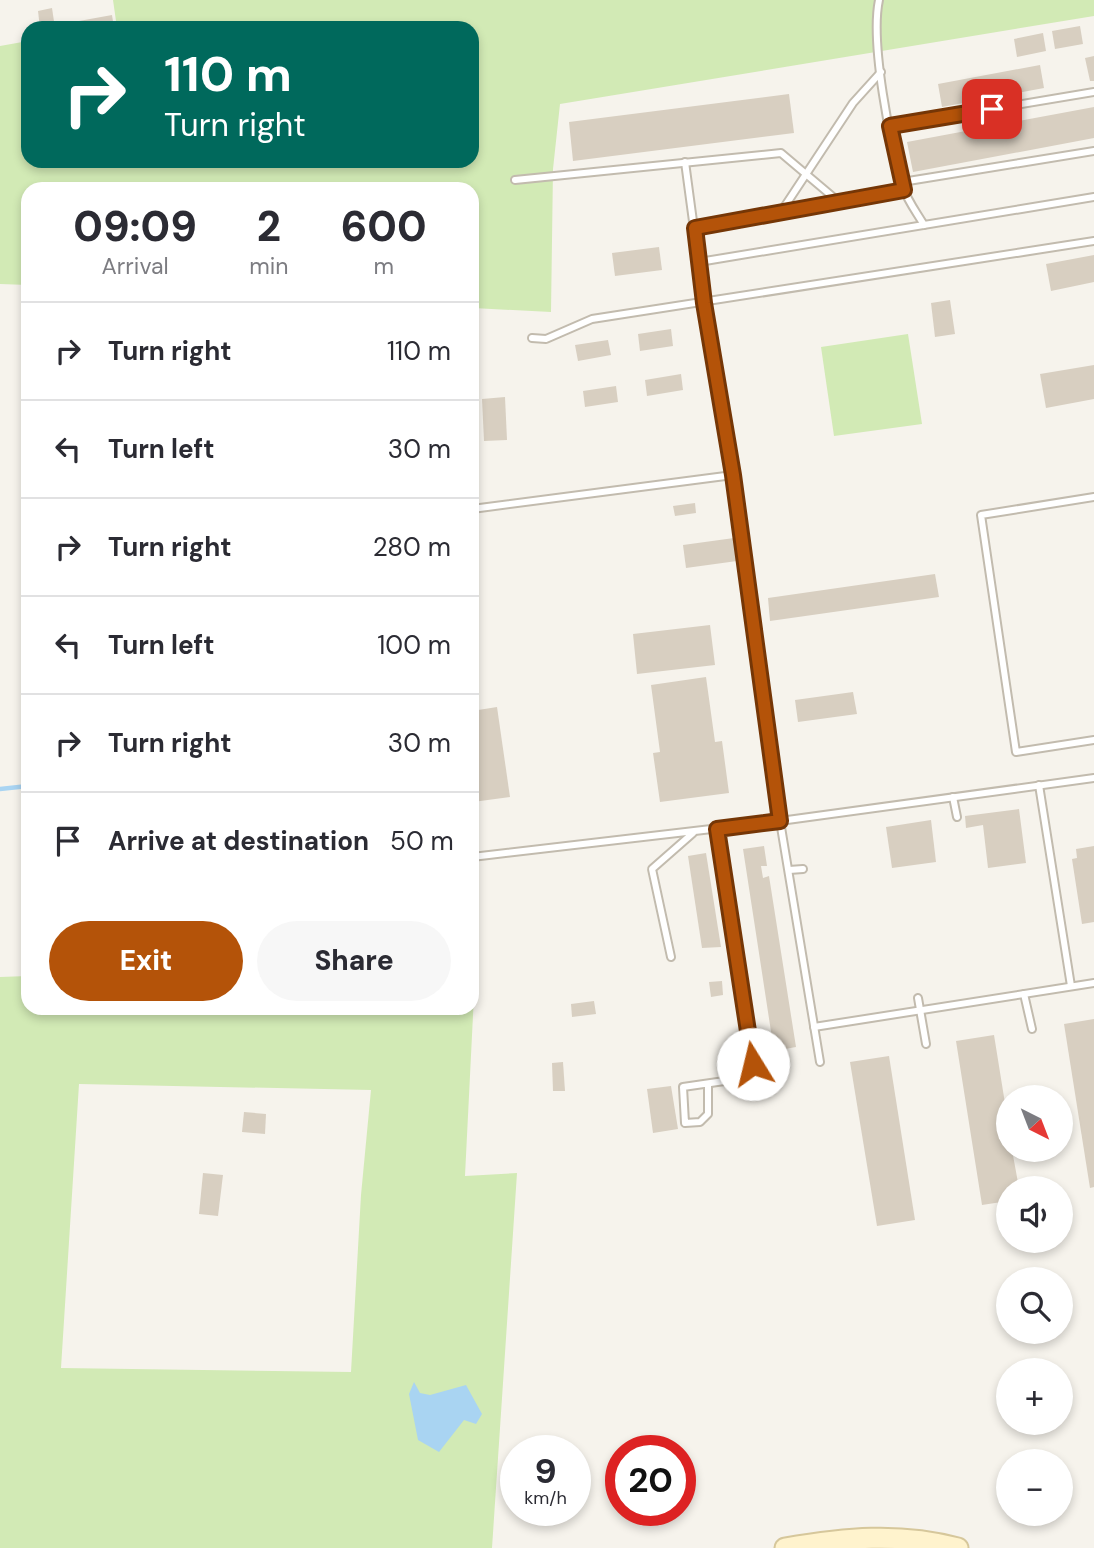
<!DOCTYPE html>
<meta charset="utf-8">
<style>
:root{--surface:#fff;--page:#f7f7f7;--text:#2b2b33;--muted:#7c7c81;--line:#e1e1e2;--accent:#b45309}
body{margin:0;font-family:"DM Sans",sans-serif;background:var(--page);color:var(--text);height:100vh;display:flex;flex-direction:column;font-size:26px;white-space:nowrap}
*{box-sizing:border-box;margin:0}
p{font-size:23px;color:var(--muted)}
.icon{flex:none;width:38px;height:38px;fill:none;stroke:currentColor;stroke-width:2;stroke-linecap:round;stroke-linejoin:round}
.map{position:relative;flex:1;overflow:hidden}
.panel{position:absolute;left:21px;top:182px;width:458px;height:833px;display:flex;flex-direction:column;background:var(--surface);border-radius:21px;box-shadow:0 4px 10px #0003}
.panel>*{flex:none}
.hud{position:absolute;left:21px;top:21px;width:458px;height:147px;border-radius:21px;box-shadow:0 4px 10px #0003;background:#00695c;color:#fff;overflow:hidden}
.needle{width:46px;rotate:138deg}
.tools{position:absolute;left:996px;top:1085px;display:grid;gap:14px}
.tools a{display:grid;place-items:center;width:77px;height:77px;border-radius:50%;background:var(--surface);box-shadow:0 4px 10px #0003;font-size:35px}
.speed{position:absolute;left:500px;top:1435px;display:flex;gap:14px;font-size:35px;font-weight:700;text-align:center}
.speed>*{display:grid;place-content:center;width:91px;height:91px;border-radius:50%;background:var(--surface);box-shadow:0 4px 10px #0003;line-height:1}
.speed small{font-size:18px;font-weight:400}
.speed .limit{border:10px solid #d22;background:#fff;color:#111}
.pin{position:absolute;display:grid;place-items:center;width:60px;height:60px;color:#fff;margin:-30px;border-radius:14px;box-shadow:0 4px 10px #0006}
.me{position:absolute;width:77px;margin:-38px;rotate:351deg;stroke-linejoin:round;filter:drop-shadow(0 0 5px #0008)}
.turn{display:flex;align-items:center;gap:24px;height:147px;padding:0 28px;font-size:32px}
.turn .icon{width:91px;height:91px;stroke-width:2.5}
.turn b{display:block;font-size:49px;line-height:60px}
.eta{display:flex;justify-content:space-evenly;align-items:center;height:119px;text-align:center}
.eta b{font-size:42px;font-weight:800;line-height:49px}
.primary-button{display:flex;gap:14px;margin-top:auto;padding:14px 28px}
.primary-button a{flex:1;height:80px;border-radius:42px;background:var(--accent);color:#fff;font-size:28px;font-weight:800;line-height:80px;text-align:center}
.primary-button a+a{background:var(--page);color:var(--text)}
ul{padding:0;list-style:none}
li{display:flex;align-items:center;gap:21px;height:98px;padding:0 28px;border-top:2px solid var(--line)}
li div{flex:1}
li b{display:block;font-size:26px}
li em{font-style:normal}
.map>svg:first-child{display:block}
</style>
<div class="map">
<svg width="1094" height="1548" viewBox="0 0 1094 1548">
<rect width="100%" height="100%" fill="#f6f3ec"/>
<g fill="#d2eab5" fill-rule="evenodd">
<polygon points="113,0 1094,0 1094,16 560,104 553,169 551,312 473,308 472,189 28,189 28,285 0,284 0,46 28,41 28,161 472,161 472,28 117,28"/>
<polygon points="908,334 922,424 834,436 821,347"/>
<path d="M473,975H475L465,1176L517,1173L492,1548H0V977L28,976V1008H472ZM79,1084L371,1090L361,1195L351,1372L61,1368Z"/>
</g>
<polygon fill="#a9d4f2" points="414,1382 420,1393 430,1395 466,1385 482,1414 476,1424 464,1420 439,1452 418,1440 409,1394"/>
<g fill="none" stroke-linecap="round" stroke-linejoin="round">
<polyline stroke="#a9d4f2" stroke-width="4.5" points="0,789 28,786"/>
</g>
<g fill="#d8cfc1">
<polygon points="52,8 55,28 40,28 38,11"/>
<polygon points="112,15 114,28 80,28 79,21"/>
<polygon points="1080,26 1083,44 1055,49 1052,31"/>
<polygon points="1043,33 1046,51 1017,57 1014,39"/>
<polygon points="1094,56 1094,81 1090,81 1085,58"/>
<polygon points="1040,65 1044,88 942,107 938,84"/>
<polygon points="789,94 794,133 573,161 569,122"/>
<polygon points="1094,107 1094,138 913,172 907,142"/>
<polygon points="659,247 662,270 615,276 612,253"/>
<polygon points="1094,255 1094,282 1051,291 1046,264"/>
<polygon points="950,300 955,334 935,337 931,303"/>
<polygon points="671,329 673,346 640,351 638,334"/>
<polygon points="608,340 611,355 578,361 575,345"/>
<polygon points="1094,365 1094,399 1046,408 1040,374"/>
<polygon points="681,374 683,390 647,396 645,380"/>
<polygon points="616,386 618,402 585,407 583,391"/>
<polygon points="505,397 507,440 484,441 482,399"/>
<polygon points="695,503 696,513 675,516 673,506"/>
<polygon points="734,538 737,561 686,568 683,545"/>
<polygon points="935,574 939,597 770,621 768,598"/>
<polygon points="710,625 715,665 637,674 633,634"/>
<polygon points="706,677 715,742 722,741 729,793 660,802 653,753 660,752 651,685"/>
<polygon points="853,692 857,714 798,722 795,700"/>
<polygon points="497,707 510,797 473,802 472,711"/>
<polygon points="1019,809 1026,863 988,868 983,825 966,828 965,816"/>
<polygon points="931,820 936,862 892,868 886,827"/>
<polygon points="764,846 767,866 761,866 763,878 769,876 796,1047 774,1051 743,849"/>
<polygon points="1094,846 1094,922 1082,924 1072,859 1077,858 1076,849"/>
<polygon points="706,853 721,947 702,948 688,856"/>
<polygon points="722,981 723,995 711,997 709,982"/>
<polygon points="594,1001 596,1014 572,1017 571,1004"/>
<polygon points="1094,1019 1094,1187 1090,1188 1064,1024"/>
<polygon points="994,1035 1008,1122 1008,1150 1012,1150 1019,1188 1008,1188 1008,1201 982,1205 956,1041"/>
<polygon points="889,1056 915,1220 877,1226 850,1062"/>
<polygon points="563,1062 565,1091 553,1091 552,1063"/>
<polygon points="671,1086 678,1129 653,1133 647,1089"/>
<polygon points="244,1112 266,1114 265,1134 242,1132"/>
<polygon points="203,1173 223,1175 218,1216 199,1214"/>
</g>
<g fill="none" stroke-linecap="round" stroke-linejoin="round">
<defs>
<g id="lane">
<path d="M879,0C870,43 890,143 903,187C907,200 917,213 924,225"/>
<polyline points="890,126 1094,92"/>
<polyline points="685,162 704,303 733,475 780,821 820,1062"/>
<polyline points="515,180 781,153 839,202"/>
<polyline points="902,182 1094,151"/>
<polyline points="781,212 853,103 881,72"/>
<polyline points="695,228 904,190"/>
<polyline points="699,262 1094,197"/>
<polyline points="532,338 546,339 592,319 1094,241"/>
<polyline points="1094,497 981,515 1016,752 1094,740"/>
<polyline points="472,509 733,475"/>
<polyline points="1039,785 1071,986"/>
<polyline points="953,797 957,817"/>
<polyline points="472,857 780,821 1094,778"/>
<polyline points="789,870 803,869"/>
<polyline points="671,957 652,869 693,833"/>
<polyline points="1024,994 1032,1029"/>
<polyline points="918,998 926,1044"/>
<polyline points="814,1027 1094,983"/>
<polyline points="708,1084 708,1114 700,1122 685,1123 683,1087 745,1078 752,1072 753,1064 717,829"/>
</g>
<path id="secondary" d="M785,1548C844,1538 899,1532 958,1548"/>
</defs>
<use href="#lane" stroke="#c2bbae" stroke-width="10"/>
<use href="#secondary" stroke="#d6c79b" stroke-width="23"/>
<use href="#lane" stroke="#fff" stroke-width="6"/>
<use href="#secondary" stroke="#fff3cd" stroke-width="19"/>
</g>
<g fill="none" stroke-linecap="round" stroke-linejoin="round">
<defs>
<polyline id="route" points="753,1064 717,829 780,821 733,475 704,303 695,228 904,190 890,126 992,109"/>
</defs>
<use href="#route" stroke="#753606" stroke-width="18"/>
<use href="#route" stroke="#b45309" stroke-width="12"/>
</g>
</svg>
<div class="tools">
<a><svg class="needle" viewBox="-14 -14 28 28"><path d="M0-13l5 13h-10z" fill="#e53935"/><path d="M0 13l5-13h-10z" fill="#7c7c81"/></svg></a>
<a><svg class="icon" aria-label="sound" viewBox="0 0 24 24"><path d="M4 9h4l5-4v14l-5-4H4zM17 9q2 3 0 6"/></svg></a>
<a><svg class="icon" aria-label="search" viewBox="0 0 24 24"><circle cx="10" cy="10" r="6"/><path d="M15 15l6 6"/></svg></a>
<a>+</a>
<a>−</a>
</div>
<div class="speed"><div>9<small>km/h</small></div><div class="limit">20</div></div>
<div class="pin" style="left:992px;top:109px;background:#d93025"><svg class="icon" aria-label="arrive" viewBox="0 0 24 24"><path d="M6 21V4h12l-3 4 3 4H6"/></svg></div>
<svg class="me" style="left:753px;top:1064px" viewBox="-20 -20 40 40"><circle r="19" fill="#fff"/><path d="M0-13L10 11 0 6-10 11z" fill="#b45309"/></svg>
<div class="hud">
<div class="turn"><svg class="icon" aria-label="right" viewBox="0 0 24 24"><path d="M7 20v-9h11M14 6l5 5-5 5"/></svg><div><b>110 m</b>Turn right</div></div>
</div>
<section class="panel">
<div class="eta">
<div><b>09:09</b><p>Arrival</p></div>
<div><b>2</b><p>min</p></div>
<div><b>600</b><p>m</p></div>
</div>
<ul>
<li><svg class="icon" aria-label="right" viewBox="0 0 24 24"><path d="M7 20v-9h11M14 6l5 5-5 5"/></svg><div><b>Turn right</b></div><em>110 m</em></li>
<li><svg class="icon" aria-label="left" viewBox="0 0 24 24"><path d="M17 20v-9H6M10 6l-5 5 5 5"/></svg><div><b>Turn left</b></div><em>30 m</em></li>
<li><svg class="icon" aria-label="right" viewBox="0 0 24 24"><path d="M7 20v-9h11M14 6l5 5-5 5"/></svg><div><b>Turn right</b></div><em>280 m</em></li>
<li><svg class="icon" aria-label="left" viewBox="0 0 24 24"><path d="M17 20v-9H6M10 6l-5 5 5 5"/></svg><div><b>Turn left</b></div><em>100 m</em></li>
<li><svg class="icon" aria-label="right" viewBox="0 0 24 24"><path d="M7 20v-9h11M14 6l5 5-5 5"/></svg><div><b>Turn right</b></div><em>30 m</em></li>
<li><svg class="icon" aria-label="arrive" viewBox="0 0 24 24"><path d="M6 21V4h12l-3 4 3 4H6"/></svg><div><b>Arrive at destination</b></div><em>50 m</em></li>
</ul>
<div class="primary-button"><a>Exit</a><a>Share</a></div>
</section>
</div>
